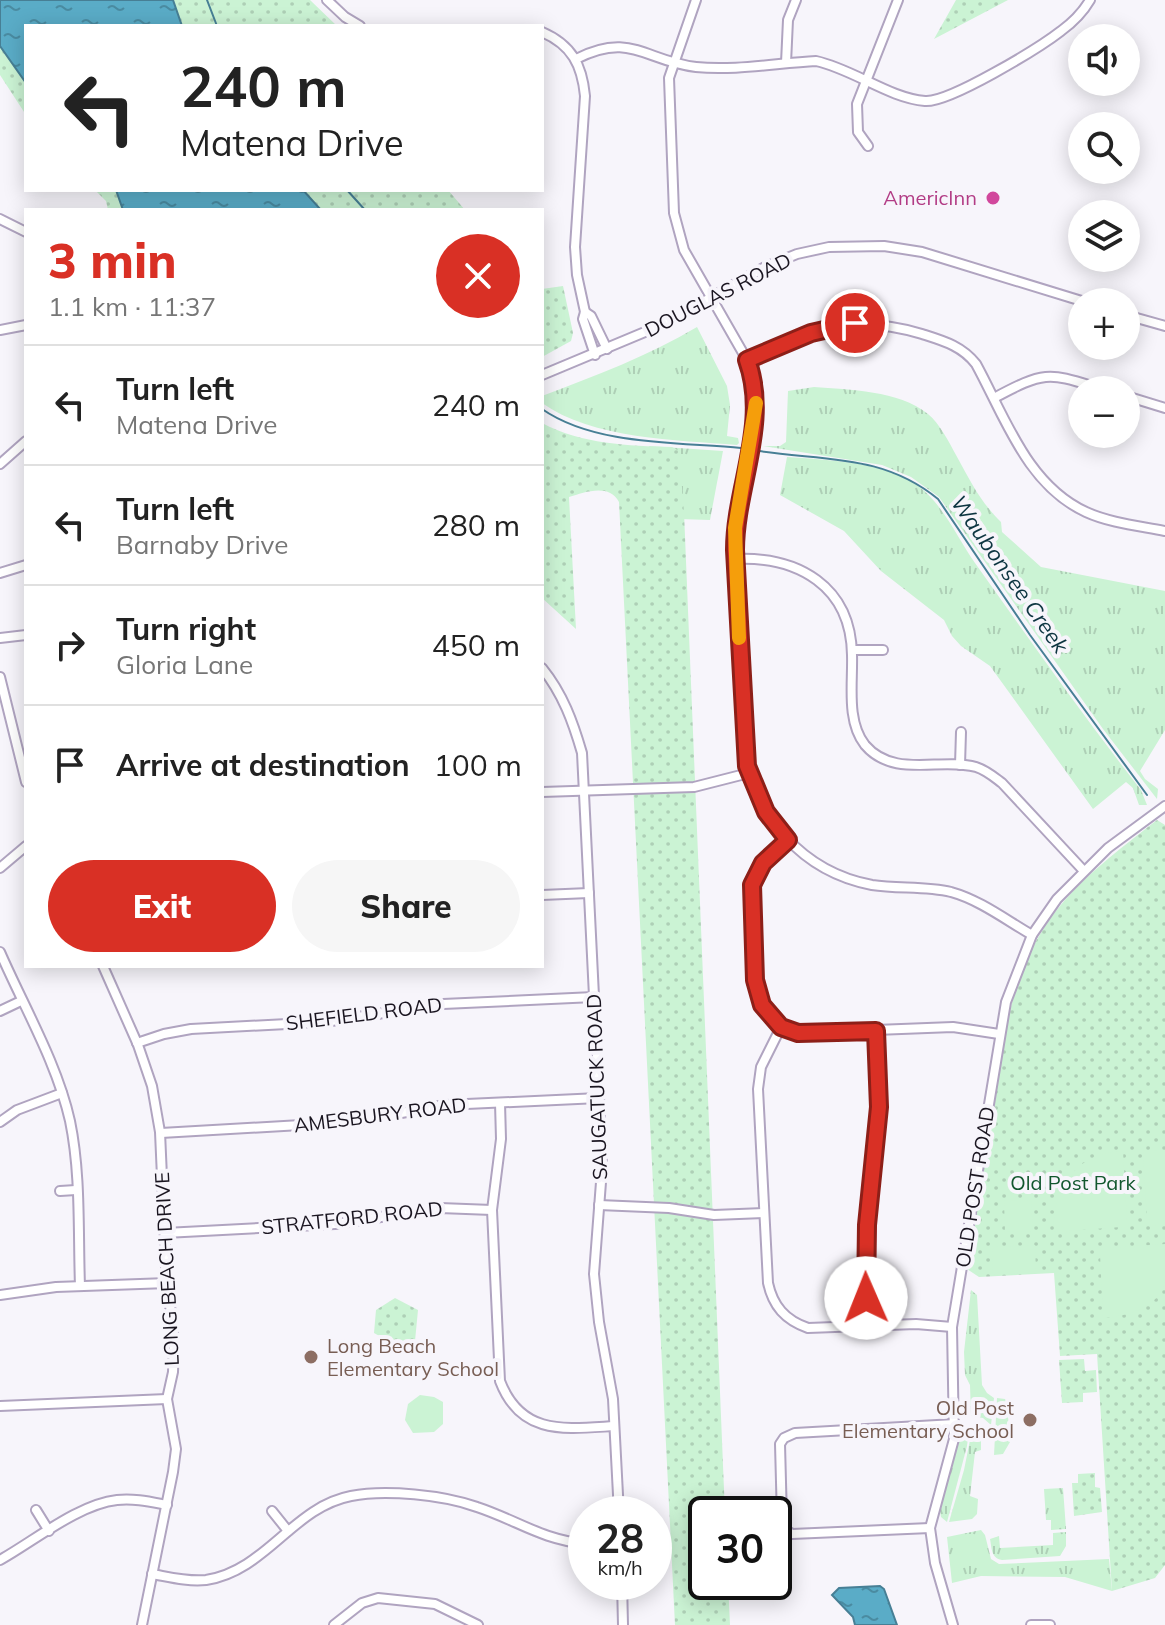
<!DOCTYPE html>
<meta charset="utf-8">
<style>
:root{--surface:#fff;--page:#f6f6f6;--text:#222;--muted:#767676;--line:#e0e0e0;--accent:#d93025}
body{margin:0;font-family:Mulish,sans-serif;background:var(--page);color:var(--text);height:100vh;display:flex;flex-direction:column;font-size:30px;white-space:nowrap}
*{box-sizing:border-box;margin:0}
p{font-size:26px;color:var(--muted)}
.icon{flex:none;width:44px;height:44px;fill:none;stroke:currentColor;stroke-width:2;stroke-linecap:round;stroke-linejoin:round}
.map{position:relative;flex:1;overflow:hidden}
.details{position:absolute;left:24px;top:208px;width:520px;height:760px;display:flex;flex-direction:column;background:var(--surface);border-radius:0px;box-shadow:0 4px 20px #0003}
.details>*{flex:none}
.top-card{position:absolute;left:24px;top:24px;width:520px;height:168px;border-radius:0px;box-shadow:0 4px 20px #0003;background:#fff;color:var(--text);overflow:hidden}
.tools{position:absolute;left:1068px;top:24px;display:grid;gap:16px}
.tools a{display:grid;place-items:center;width:72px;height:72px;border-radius:50%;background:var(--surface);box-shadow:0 4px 20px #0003;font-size:40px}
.speed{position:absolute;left:568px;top:1496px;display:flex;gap:16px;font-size:40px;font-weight:700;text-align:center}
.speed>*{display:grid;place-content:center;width:104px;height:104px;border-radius:50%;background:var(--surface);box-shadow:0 4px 20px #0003;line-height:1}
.speed small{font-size:20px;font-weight:400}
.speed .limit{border:4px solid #111;border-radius:12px;background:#fff;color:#111}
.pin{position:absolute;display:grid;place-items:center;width:68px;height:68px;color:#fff;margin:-34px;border:4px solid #fff;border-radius:50%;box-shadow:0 2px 8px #0007}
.me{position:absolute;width:88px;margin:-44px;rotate:359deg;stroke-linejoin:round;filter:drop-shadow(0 0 6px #0008)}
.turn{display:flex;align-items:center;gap:28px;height:168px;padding:0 24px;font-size:36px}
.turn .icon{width:104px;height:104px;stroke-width:2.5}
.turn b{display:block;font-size:56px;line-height:68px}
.round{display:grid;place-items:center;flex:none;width:84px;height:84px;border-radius:42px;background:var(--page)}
.head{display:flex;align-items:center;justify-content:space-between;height:136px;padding:0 24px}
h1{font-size:48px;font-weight:800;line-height:60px;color:var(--accent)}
.action{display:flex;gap:16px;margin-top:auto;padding:16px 24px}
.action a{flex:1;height:92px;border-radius:48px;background:var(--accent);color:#fff;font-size:32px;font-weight:800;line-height:92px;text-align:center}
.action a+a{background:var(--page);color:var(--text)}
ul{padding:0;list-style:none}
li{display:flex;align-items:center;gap:24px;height:120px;padding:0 24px;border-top:2px solid var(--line)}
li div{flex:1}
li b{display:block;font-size:30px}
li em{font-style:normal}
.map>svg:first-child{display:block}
</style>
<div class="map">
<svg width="1165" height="1625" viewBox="0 0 1165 1625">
<defs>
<pattern id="grass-tufts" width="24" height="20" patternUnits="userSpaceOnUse" patternTransform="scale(2)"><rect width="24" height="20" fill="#cbf3d4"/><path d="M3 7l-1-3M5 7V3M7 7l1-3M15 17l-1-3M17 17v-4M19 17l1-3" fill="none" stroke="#aecfb6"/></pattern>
<pattern id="park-dots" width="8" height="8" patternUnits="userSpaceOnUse" patternTransform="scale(2)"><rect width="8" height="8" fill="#cbf3d4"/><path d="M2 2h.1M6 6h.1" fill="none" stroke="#aecfb6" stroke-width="1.8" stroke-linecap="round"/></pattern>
<pattern id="water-ripples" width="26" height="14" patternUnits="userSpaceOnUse" patternTransform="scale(2)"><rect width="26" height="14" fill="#5aacc7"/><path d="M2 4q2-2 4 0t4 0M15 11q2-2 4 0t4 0" fill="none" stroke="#4a8ba1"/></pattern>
</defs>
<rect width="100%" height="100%" fill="#f7f5fb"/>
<g fill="url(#grass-tufts)">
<path d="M697,327L727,386L730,405L727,436L738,438L739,443L737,445C677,440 592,439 542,403V396C595,376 648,356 697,327Z"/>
<path d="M814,387C850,390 898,390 928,414C940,424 949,442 956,455C971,482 979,500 1001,522L1002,532L1041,567L1165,591V730L1140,771L1145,779L1158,789L1157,799L1103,729L939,497L911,477L882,465L763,446H780L786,442L788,391Z"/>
<polygon points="649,446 723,451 710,520 679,519"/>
<path d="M787,457C826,460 877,461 912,482C941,499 956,536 975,563C1029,639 1083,716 1141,790L1147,805H1139L1133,788L1126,782L1093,809L990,666L961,646L952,636L944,620L881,571L844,531L780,495Z"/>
<polygon points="971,1290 977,1295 982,1385 987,1393 994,1398 991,1425 983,1418 971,1416 970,1385 965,1375 964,1352"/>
<polygon points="997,1398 1005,1399 1007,1403 1010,1442 1003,1454 994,1455"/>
<polygon points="972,1430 981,1435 981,1450 975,1452 970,1496 978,1499 977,1514 972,1519 949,1522 964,1470"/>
<polygon points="960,1437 968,1438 967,1446 947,1522 941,1517 940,1511"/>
<polygon points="1063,1488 1066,1529 1051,1530 1051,1520 1046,1520 1044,1489"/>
<polygon points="981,1530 985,1535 991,1559 999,1564 1109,1559 1112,1591 1065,1577 981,1576 952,1583 947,1537"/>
<path d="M1066,1532V1546L1060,1556L1002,1560C991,1558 992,1549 990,1539L999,1536L1000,1548L1053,1545V1533Z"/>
</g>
<g fill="url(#park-dots)">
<polygon points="0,0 310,0 337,26 26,26 26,115 0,75"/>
<polygon points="956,0 1008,0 934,39"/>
<polygon points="95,190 448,190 465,210 108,210 106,201"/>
<polygon points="563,286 573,333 571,341 542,357 542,289"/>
<path d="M542,423C581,444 629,446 672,447L679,451L684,512L725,1514H706V1582H728L730,1625H675L619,502C609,483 585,492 569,497L576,629L542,598Z"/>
<path d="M1157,820L1165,825V1565L1155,1578L1112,1591L1097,1354L1060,1356L1054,1273L979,1277L967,1269L1007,1024C1029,919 1077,882 1157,820Z"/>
<polygon points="395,1298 418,1310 415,1341 401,1348 374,1333 376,1310"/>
<polygon points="1084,1359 1085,1371 1096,1370 1097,1392 1083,1393 1083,1402 1062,1403 1059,1360"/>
<polygon points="1095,1473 1095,1487 1100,1488 1102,1512 1074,1516 1072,1483 1078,1483 1078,1474"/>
</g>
<g fill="#cbf3d4">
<polygon points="1156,1150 1165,1152 1165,1225 1153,1226 1147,1220 1143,1151"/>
<path d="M1123,1151L1127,1221L1121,1227L1054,1232C1051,1188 1077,1152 1123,1151Z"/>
<polygon points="1031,1200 1033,1231 1005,1232 1004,1201"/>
<path d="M1165,1244C1165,1256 1165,1271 1165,1282C1159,1308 1124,1317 1103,1318L1100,1254L1106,1248Z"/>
<polygon points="1035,1245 1036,1273 993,1275 992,1247"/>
<polygon points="420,1395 434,1397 443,1402 443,1424 434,1432 413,1433 405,1420 408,1404"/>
</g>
<g fill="url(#water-ripples)" stroke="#477f95" stroke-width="2">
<polygon points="0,0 173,0 182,26 26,26 26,83 0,46"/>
<polygon points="116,190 303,190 321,210 123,210"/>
<polygon points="880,1586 884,1589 897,1625 855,1625 853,1617 832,1595 839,1588"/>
</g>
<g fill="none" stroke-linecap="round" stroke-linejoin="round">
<g stroke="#477f95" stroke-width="2">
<polyline points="207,0 217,26"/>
<polyline points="347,190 365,210"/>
<path d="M542,409C595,446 679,442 741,448"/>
<path d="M759,451C825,461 883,454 938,499L1030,635L1147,795"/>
</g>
<defs>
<g id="minor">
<polyline points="327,0 345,17 360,26"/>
<path d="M696,0L669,78L674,213L684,250L747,360L757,397L756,417L735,528L744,747C753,816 803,872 872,885C898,889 926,886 951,892C980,900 1006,920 1032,935"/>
<path d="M542,32C572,45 582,65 585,96L575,247L577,275L585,312L583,319L595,355"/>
<path d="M576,59C631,31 645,61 696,67C734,71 777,63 816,61C853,69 889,98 925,101C949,103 1039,48 1061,31C1072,23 1083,12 1090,0"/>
<polyline points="786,63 788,20 796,0"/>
<polyline points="868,146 858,132 857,104 898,0"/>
<polyline points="0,219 26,232"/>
<polyline points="585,312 591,316 607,349"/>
<polyline points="1126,315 1165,326"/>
<polyline points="0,330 26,325"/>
<path d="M747,360C816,331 847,312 922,334C944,341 962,346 976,364C1005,417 1027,485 1086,512C1110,523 1140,526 1165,531"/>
<polyline points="542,375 664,324 765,267 797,254 829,247 884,246 922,252 1085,302"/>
<polyline points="1126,396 1165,408"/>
<path d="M994,398C1048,369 1049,373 1105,390"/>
<polyline points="0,464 26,441"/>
<path d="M735,559C798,556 851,586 852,655C853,683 846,721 865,745C894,779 940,757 976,767C986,770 994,777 1002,783L1083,870"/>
<polyline points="0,573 26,565"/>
<polyline points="0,638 26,635"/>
<polyline points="852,650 883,650"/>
<path d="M542,668C563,694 573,722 582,753L601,1138L602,1169L594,1274L599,1322L613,1399L619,1514"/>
<polyline points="0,677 26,782"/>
<polyline points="960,765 961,732"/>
<polyline points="542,792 694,787 749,773"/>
<polyline points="788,840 758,871 751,894 756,989 762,1005 773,1020 798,1033 953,1027 999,1034"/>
<polyline points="0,868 26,846"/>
<polyline points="542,895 589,893"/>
<path d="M0,952C24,1007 57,1063 70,1121C81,1174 78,1232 80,1286"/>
<polyline points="103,966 138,1045 152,1086 160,1132 166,1268 174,1342 173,1372 167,1399 176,1449 173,1472 142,1625"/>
<polyline points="0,1011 21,1001"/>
<path d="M781,1027L761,1067L758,1089L768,1283C773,1306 785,1320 808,1328L916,1324L952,1327"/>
<polyline points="137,1043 164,1034 191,1029 325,1022 443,1004 594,997"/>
<path d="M500,1103L501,1139L492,1210L500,1381C521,1436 565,1429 614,1426"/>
<polyline points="0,1122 17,1110 62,1093"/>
<polyline points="161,1133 352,1122 445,1105 599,1098"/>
<polyline points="60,1191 76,1190"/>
<polyline points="599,1205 669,1208 714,1215 764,1213"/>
<polyline points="165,1233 335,1224 440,1208 492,1210"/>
<polyline points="0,1295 56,1287 168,1283"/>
<polyline points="868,1326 865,1264 879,1107 876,1031"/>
<polyline points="0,1406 167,1399"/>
<polyline points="36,1510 49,1531"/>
<polyline points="272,1511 288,1531"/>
<polyline points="930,1528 792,1534 787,1531 782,1520 780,1444 784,1438 795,1433 955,1424"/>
<path d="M0,1560C34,1541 79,1504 117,1500C134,1498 151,1502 167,1505"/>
<path d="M152,1574C169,1577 188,1582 206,1580C266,1571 293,1507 351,1496C385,1489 444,1495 477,1507C519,1521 540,1539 586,1544"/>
<polyline points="622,1582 623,1625"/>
<polyline points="334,1625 362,1603 378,1598 435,1604 478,1625"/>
<polyline points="953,1625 935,1563 930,1528 954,1439 952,1327 1006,1002 1032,935 1057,899 1108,848 1165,806"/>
<polyline points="1031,1625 1050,1625"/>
</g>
</defs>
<use href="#minor" stroke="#b0a4c0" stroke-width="12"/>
<use href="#minor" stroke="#fff" stroke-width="8"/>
</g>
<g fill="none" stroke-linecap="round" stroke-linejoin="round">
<defs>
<path id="route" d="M855,323L811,333L747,360C770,423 735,487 735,550L747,766L766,812L788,840L763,863L752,885L755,980L762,1005L781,1027L798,1033L876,1031L879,1107L867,1225L866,1298"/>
</defs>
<use href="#route" stroke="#8d1f18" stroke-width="20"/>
<use href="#route" stroke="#d93025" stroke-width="14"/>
<polyline stroke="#f59e0b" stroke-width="14" points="739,638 735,528 756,403"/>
</g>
<circle fill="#d1479c" stroke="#f7f5fb" stroke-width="3" cx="993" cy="198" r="8"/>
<g fill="#8d6e63" stroke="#f7f5fb" stroke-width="3">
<circle cx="311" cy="1357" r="8"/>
<circle cx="1030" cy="1420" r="8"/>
</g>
<g text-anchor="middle" stroke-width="8" stroke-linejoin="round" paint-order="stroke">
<g font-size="20" fill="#b23c85" stroke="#f7f5fb" text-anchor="end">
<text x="977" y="205">AmericInn</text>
</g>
<g font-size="20" fill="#1a1520" stroke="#f7f5fb">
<text transform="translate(718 295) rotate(-27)" y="7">DOUGLAS ROAD</text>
<text transform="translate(364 1014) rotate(-7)" y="7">SHEFIELD ROAD</text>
<text transform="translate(597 1087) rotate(-92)" y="7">SAUGATUCK ROAD</text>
<text transform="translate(380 1115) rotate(-7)" y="7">AMESBURY ROAD</text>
<text transform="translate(975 1187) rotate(-81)" y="7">OLD POST ROAD</text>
<text transform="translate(352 1218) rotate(-6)" y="7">STRATFORD ROAD</text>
<text transform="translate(167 1269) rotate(-93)" y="7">LONG BEACH DRIVE</text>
</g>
<g font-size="20" fill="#12572e" stroke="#f7f5fb">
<text x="1073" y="1190">Old Post Park</text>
</g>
<g font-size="20" fill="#785e54" stroke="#f7f5fb" text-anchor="start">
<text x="327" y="1353">Long Beach<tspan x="327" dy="23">Elementary School</tspan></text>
<text x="1014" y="1415" text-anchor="end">Old Post<tspan x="1014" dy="23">Elementary School</tspan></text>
</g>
<g font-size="22" font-style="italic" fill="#0d3541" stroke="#f7f5fb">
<text transform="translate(1010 574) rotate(55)" y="8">Waubonsee Creek</text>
</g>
</g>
</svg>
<div class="tools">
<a><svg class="icon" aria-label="sound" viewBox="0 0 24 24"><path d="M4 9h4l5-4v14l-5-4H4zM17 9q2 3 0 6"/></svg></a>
<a><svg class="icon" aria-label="search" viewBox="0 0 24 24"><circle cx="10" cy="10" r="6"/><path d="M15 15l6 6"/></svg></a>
<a><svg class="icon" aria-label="layers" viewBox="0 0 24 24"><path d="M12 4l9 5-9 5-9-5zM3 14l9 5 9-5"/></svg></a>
<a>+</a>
<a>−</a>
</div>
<div class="speed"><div>28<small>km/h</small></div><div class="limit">30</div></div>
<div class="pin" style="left:855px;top:323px;background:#d93025"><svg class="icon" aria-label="arrive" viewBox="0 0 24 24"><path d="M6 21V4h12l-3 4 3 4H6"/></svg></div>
<svg class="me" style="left:866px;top:1298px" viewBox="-20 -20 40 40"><circle r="19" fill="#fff"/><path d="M0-13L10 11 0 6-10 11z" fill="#d93025"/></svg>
<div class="top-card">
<div class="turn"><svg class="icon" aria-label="left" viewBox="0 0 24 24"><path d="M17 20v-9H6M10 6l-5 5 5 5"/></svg><div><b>240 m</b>Matena Drive</div></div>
</div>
<section class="details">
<div class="head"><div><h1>3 min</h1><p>1.1 km · 11:37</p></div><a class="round" style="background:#d93025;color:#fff"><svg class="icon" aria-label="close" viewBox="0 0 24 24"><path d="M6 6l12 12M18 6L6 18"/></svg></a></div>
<ul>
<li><svg class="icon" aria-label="left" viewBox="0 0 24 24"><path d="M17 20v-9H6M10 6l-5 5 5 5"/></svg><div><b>Turn left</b><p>Matena Drive</p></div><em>240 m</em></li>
<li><svg class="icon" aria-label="left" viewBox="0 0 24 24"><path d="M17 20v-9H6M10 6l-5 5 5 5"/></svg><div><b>Turn left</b><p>Barnaby Drive</p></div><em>280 m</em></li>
<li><svg class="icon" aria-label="right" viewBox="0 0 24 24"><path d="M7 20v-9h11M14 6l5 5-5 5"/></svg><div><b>Turn right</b><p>Gloria Lane</p></div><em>450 m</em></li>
<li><svg class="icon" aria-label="arrive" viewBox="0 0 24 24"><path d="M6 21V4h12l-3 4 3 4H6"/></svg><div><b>Arrive at destination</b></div><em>100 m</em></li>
</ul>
<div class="action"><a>Exit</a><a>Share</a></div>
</section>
</div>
